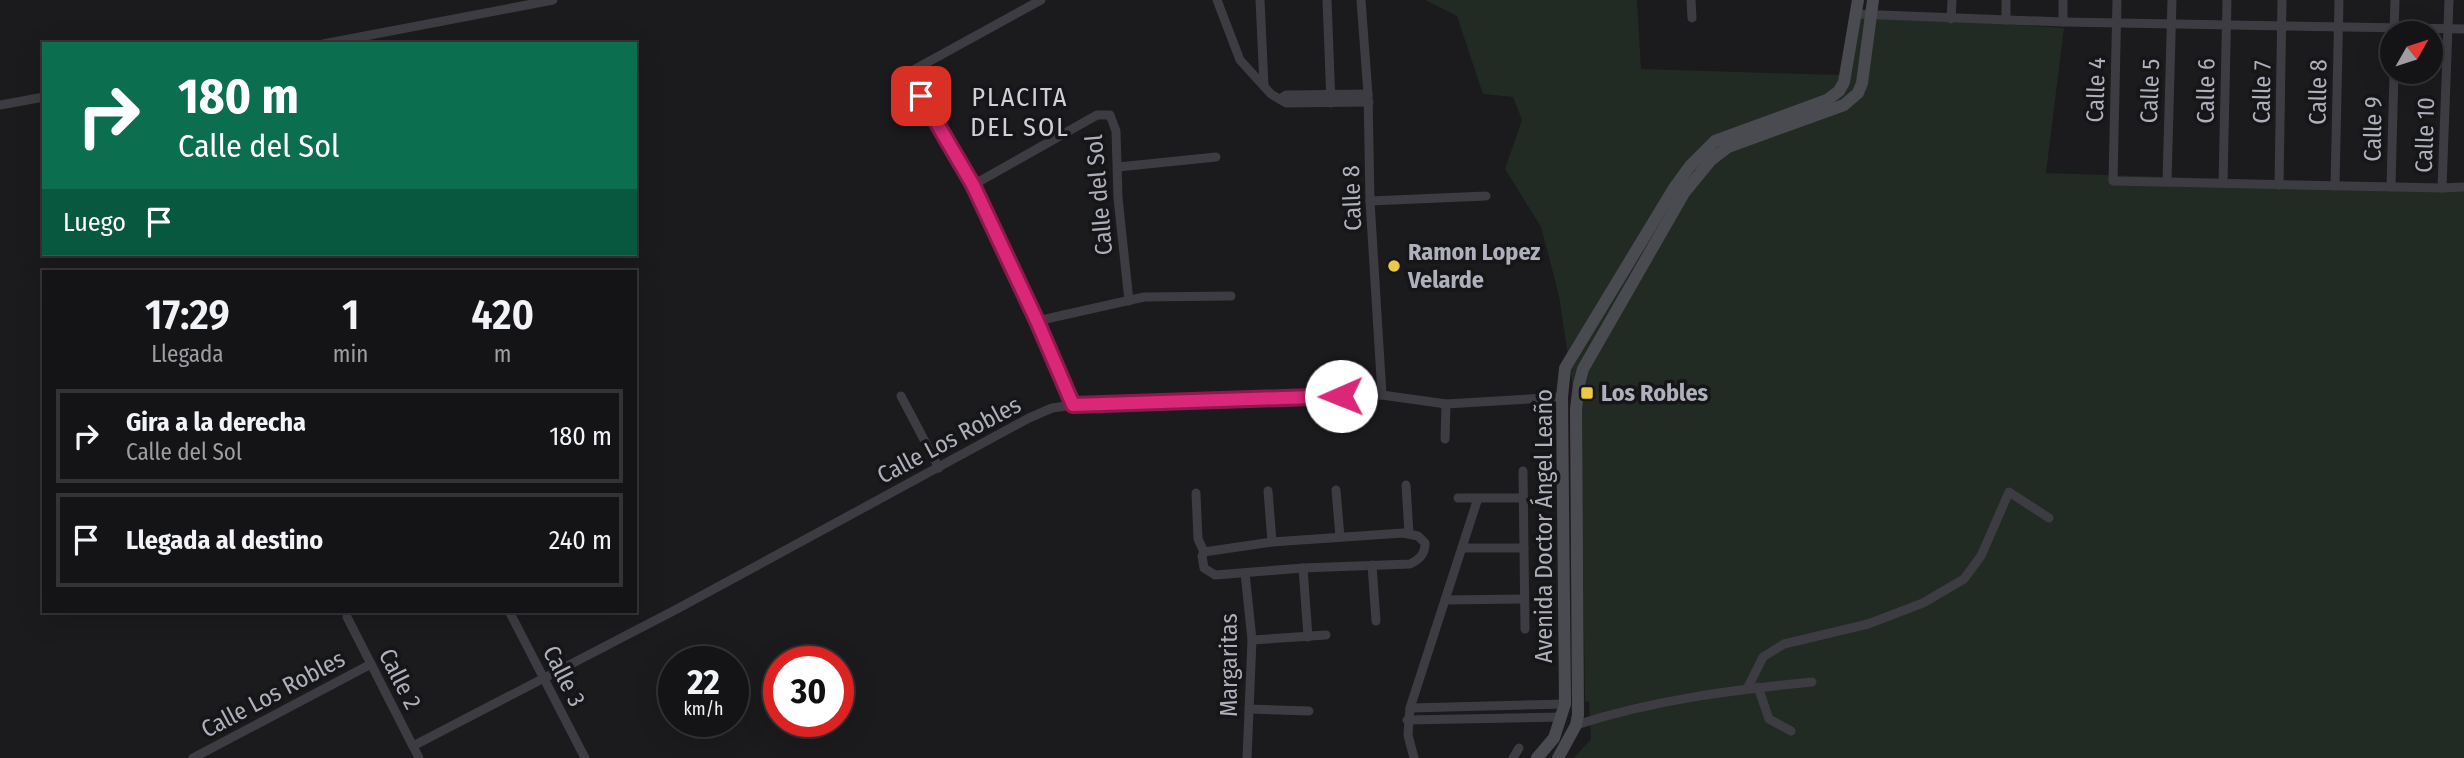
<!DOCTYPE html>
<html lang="es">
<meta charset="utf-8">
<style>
:root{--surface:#141416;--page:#212123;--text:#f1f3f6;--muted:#9d9ea1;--line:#333335}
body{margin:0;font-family:"Fira Sans Condensed",sans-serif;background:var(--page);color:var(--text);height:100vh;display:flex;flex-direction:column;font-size:26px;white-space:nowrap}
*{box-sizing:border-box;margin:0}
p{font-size:23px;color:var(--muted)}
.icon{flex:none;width:38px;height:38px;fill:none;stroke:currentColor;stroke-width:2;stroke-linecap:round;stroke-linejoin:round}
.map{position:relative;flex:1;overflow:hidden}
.sheet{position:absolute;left:42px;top:270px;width:595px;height:343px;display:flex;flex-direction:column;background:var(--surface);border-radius:0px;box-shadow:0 7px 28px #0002,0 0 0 2px var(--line)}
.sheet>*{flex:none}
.guide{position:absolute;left:42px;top:42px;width:595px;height:214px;border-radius:0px;box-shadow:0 7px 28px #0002,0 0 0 2px var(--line);background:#0b6e4f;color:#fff;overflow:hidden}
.needle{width:46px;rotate:51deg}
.tools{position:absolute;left:2380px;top:21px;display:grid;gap:14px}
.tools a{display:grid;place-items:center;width:63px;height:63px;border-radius:50%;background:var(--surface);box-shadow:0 7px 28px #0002,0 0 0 2px var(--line);font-size:35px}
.speed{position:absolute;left:658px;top:646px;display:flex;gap:14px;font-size:35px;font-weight:700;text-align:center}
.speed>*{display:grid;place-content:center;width:91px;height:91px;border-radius:50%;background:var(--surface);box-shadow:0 7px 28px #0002,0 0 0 2px var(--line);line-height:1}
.speed small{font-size:18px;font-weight:400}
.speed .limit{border:10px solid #d22;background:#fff;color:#111}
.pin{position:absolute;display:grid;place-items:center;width:60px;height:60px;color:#fff;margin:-30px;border-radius:14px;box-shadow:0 4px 10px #0006}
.me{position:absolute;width:77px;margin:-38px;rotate:269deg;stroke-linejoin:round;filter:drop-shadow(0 0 5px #0008)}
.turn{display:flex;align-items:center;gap:24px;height:147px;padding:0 21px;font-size:32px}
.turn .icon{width:91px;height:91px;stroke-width:2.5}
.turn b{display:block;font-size:49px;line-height:60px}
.then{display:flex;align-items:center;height:66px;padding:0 21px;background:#0003;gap:14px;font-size:26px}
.eta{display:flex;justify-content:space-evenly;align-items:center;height:119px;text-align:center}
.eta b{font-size:42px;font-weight:600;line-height:49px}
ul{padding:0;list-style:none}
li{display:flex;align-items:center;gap:21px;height:94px;margin:0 14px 10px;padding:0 7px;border:4px solid var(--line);border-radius:0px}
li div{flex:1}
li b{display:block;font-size:26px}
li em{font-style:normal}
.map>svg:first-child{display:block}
</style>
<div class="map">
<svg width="2464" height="758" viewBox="0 0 2464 758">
<rect width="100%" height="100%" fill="#1b1a1d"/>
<polygon fill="#222a24" points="1425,0 1637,0 1641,69 1840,75 1854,14 2064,28 2046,173 2464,187 2464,758 1574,758 1591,739 1589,701 1585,702 1583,563 1575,402 1559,296 1541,227 1505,169 1522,120 1513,97 1483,94 1457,16"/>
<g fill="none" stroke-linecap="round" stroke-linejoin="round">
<g stroke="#3c3c42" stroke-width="9">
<polyline points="1041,0 908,73 973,185 1037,321 1073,405"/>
<polyline points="1217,0 1240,60 1271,94 1286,103 1369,102"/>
<polyline points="1260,0 1264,86"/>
<polyline points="1327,0 1331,103"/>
<polyline points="1361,0 1368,94 1370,201 1382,395"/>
<polyline points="1691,0 1692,18"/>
<polyline points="2117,0 2113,181 2442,188 2464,187"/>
<polyline points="1856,14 2063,22 2464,29"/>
<polyline points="1951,19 1952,0"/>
<polyline points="2006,20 2006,0"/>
<polyline points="2063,22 2063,0"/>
<polyline points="2394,32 2395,0"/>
<polyline points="323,44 553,0"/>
<polyline points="1280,99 1286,95 1368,94"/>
<polyline points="0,105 44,97"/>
<polyline points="1118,167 1216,157"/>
<polyline points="2167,182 2172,0"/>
<polyline points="2223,183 2227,0"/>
<polyline points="973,185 1097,115 1110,115 1116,131 1118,198 1129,301"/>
<polyline points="2279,185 2282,0"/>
<polyline points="2335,186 2339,0"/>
<polyline points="2391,187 2394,72"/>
<polyline points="2442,188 2449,0"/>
<polyline points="1370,201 1486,196"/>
<polyline points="1037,321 1144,297 1231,296"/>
<polyline points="901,396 939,468"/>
<polyline points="1445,439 1446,404"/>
<polyline points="1523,471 1525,629"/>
<polyline points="1406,485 1409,534"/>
<polyline points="1336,490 1340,537"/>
<polyline points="1268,491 1272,542"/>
<path d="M1196,493L1198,539L1204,552L1202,556L1204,568L1215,575L1303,568L1410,564C1420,559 1425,554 1425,543L1418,536L1403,533L1272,542L1204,552"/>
<polyline points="1458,498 1524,498"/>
<polyline points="1462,548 1524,548"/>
<polyline points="1372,565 1376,621"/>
<polyline points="1303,568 1308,637"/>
<polyline points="1245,573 1252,640 1247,758"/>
<polyline points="1445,600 1524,599"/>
<polyline points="509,611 585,758"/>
<polyline points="347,617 419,758"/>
<polyline points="1252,640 1326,635"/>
<polyline points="1758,687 1769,719 1791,731"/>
<polyline points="1747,689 1763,657 1784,644 1868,624 1923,603 1964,579 1981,556 2009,492 2049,518"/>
<polyline points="1410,708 1565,704"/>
<polyline points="1249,709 1309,711"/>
<polyline points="1407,720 1562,717"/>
<path d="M1576,725C1653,700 1732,690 1812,682"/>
<polyline points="413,746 677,609 1029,418 1052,408 1073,405 1382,395 1446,404 1562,397"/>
<polyline points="193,758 371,664"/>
<polyline points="1414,758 1408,735 1410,708 1478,498"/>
<polyline points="1513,758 1519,748"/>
</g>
<g stroke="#4a4b51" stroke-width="12">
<polyline points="1537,758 1554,738 1565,704 1562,397 1565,368 1674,188 1690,166 1715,141 1827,100 1839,91 1844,82 1858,0"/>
<polyline points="1558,758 1576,725 1578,715 1576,409 1579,384 1583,369 1684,193 1711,160 1728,147 1844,105 1858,93 1862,83 1873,0"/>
</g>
</g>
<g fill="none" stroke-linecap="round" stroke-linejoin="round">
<defs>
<polyline id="route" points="921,96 973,185 1037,321 1073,405 1341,396"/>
</defs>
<use href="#route" stroke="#8e194d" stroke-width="18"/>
<use href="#route" stroke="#db2777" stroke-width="12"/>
</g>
<g fill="#ebc944" stroke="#161518" stroke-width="2.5">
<circle cx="1394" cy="266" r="7"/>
<rect x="1580" y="386" width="14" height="14" rx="3.5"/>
</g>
<g text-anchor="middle" stroke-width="7" stroke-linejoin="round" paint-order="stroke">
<g font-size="24" fill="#aeb0bb" stroke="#161518">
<text transform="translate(2096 90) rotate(-88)" y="8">Calle 4</text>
<text transform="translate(2150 91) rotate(-88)" y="8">Calle 5</text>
<text transform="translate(2206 91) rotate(-89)" y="8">Calle 6</text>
<text transform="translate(2262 92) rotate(-89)" y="8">Calle 7</text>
<text transform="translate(2318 92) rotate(-89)" y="8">Calle 8</text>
<text transform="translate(2373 129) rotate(-89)" y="8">Calle 9</text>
<text transform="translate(2425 135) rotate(-88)" y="8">Calle 10</text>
<text transform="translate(1099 195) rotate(-95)" y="8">Calle del Sol</text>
<text transform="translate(1352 198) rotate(-92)" y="8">Calle 8</text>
<text transform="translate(949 440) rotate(-28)" y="8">Calle Los Robles</text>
<text transform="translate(1544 526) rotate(-90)" y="8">Avenida Doctor Ángel Leaño</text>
<text transform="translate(1229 665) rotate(-90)" y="8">Margaritas</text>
<text transform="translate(564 676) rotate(63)" y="8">Calle 3</text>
<text transform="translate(400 679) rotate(63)" y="8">Calle 2</text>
<text transform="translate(273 694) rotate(-28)" y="8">Calle Los Robles</text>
</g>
<g font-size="24" font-weight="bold" fill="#aeb0bb" stroke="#161518" text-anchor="start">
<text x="1408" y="260">Ramon Lopez<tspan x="1408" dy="28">Velarde</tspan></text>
<text x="1601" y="401">Los Robles</text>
</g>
<g font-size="26" letter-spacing="2" fill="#cfd0d8" stroke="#161518">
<text x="1020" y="106">PLACITA<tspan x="1020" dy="30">DEL SOL</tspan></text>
</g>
</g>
</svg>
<div class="tools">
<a><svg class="needle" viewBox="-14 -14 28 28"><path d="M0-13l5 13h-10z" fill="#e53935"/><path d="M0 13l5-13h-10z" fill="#9d9ea1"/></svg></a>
</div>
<div class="speed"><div>22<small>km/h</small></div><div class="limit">30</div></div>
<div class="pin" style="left:921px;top:96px;background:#d93025"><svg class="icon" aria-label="arrive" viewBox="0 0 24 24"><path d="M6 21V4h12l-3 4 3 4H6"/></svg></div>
<svg class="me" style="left:1341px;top:396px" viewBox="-20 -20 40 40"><circle r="19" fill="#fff"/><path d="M0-13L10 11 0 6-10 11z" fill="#db2777"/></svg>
<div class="guide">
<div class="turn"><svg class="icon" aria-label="right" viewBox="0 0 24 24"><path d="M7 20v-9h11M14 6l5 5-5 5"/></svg><div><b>180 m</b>Calle del Sol</div></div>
<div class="then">Luego<svg class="icon" aria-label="arrive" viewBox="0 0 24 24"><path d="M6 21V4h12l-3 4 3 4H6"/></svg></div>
</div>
<section class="sheet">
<div class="eta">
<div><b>17:29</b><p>Llegada</p></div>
<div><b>1</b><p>min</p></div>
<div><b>420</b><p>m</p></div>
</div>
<ul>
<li><svg class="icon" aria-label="right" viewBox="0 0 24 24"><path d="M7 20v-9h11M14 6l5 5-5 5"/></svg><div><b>Gira a la derecha</b><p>Calle del Sol</p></div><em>180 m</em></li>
<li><svg class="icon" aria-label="arrive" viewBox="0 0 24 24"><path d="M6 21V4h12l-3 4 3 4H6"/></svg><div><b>Llegada al destino</b></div><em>240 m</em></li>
</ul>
</section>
</div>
